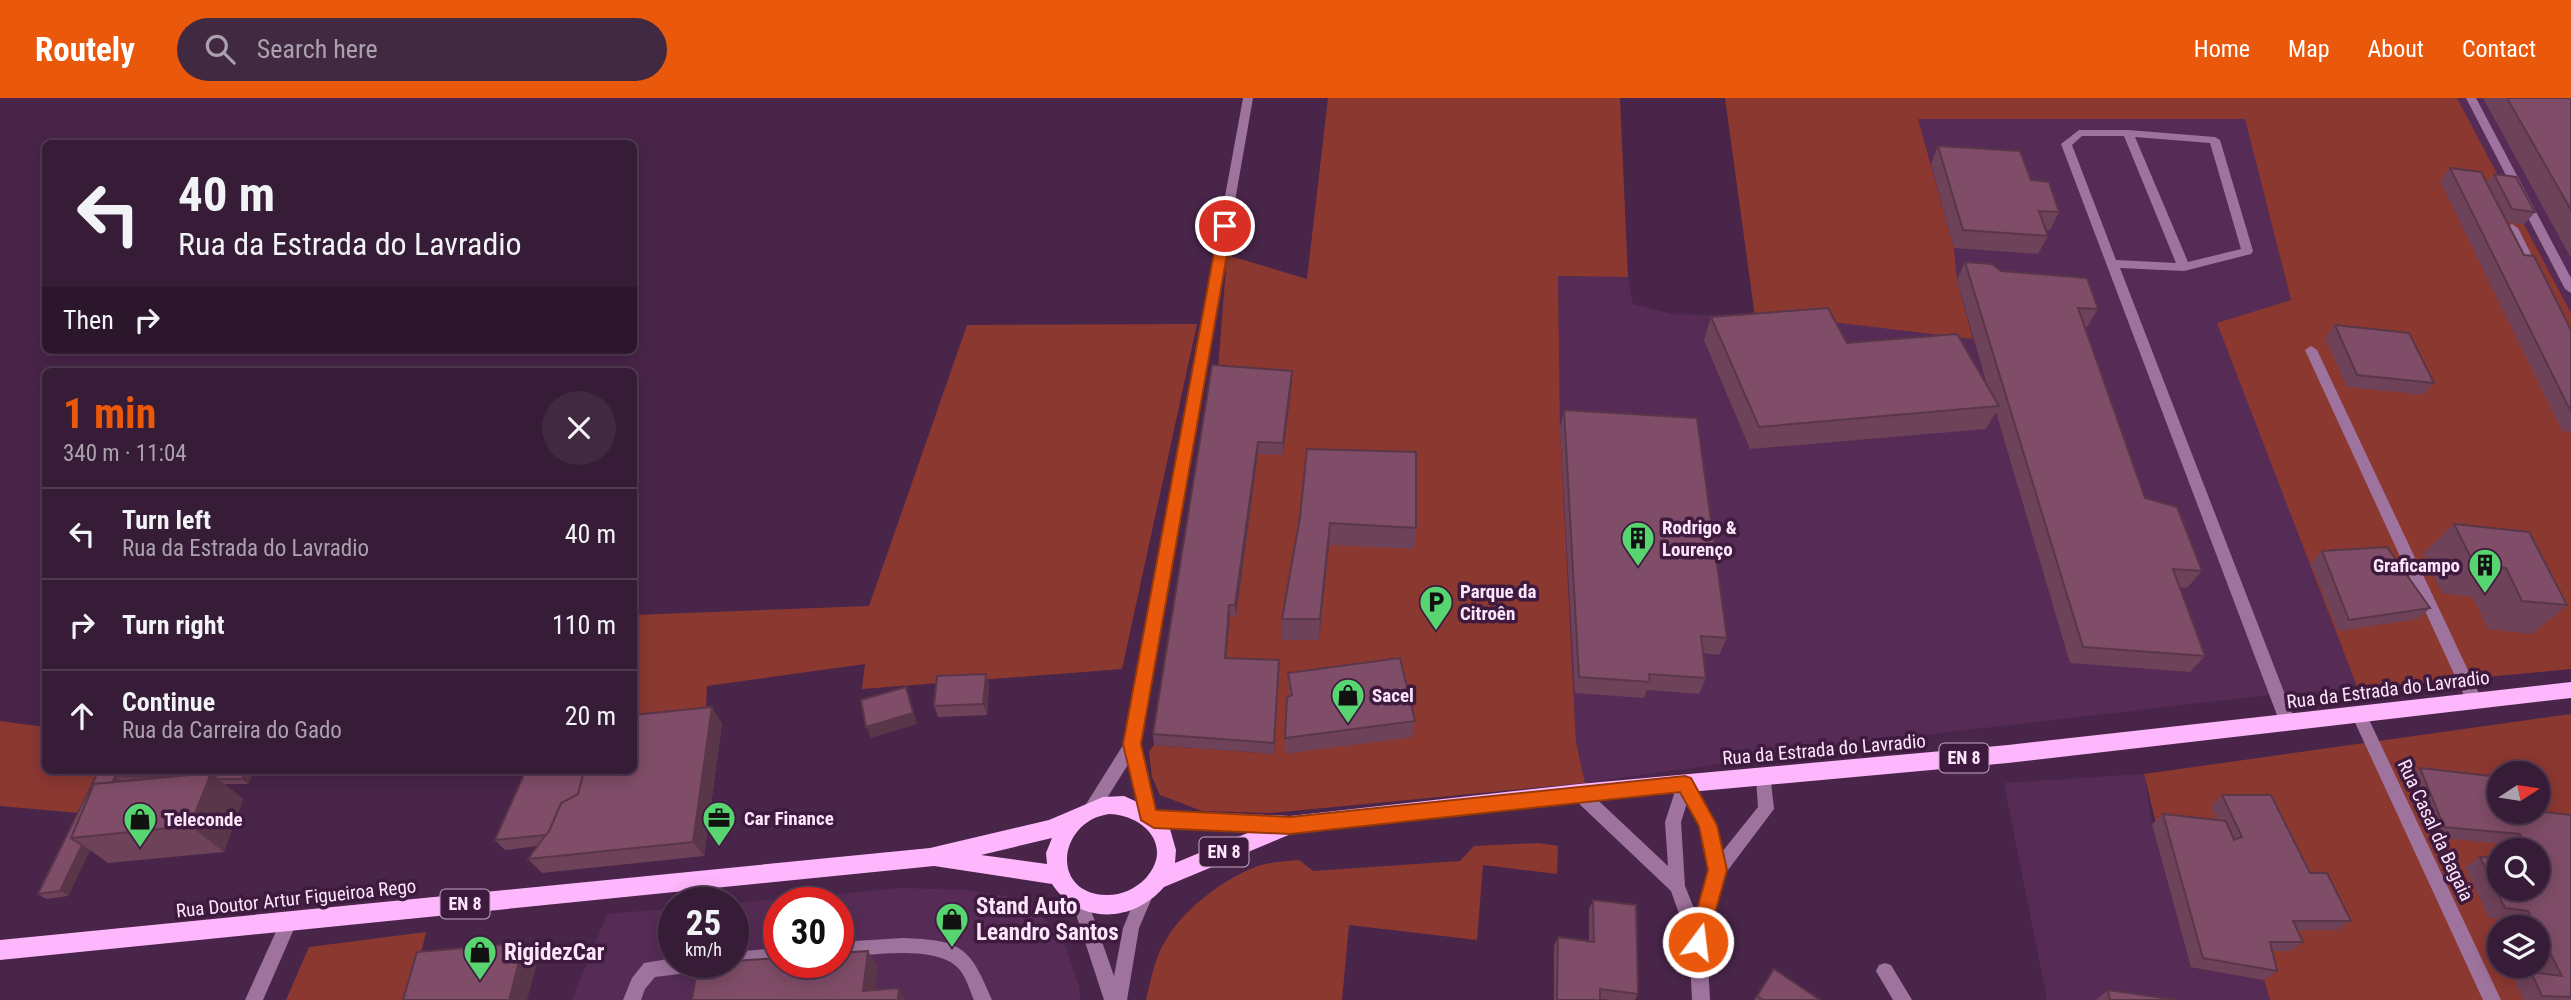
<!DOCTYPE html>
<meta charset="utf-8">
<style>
:root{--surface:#371c37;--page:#422942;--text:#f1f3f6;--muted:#aaa1ad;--line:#513a52;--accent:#ea580c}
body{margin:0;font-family:"Roboto Condensed",sans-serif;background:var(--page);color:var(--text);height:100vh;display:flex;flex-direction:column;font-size:26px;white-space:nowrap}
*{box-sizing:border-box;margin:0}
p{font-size:23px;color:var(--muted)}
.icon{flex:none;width:38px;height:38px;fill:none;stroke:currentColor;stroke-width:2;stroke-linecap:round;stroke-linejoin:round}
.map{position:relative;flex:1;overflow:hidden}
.side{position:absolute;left:42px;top:270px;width:595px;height:406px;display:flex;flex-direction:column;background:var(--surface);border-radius:10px;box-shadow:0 4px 18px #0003,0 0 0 2px var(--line)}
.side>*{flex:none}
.banner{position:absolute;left:42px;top:42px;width:595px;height:214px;border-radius:10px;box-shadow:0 4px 18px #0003,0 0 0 2px var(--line);background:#371c37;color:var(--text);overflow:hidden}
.needle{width:46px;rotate:78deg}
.controls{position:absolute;left:2487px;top:663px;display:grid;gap:14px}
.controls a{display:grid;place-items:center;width:63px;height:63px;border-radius:50%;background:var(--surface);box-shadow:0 4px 18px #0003,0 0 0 2px var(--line);font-size:35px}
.speed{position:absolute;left:658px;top:789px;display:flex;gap:14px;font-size:35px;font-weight:700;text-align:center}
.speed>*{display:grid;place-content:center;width:91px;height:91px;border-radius:50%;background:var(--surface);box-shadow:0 4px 18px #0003,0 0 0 2px var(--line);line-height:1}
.speed small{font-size:18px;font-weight:400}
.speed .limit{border:10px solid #d22;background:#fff;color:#111}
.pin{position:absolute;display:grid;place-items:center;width:60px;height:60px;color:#fff;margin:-30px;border:4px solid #fff;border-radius:50%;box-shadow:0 2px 7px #0007}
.me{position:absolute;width:77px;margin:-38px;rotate:15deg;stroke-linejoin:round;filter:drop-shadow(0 0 5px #0008)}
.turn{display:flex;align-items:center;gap:24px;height:147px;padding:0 21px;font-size:32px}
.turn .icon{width:91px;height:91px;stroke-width:2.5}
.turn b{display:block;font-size:49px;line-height:60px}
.then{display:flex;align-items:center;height:66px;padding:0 21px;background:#0003;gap:14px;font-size:26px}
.round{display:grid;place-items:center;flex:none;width:74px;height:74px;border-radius:37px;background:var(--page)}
.head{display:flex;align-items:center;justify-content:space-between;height:119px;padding:0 21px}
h1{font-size:42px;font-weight:700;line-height:52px;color:var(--accent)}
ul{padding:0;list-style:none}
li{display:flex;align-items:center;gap:21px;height:91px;padding:0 21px;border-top:2px solid var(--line)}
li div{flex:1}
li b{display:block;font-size:26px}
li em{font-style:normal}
header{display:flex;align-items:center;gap:42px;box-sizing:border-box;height:98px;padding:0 35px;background:var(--accent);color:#fff}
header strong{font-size:33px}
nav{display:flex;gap:38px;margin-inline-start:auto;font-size:24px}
.search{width:490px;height:63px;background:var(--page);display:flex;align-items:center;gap:18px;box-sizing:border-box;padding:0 24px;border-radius:38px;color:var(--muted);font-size:26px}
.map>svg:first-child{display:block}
</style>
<header>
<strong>Routely</strong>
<div class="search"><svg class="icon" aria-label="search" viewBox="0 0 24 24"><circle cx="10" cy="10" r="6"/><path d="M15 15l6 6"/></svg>Search here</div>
<nav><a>Home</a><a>Map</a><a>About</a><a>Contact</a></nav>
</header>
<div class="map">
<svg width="2571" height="902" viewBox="0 0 2571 902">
<rect width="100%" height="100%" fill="#492549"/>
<g fill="#562c56" fill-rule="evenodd">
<polygon points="1912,0 2240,0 2291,203 2218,225 2358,591 2277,596 1932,636 1585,685 1576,644 1560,330 1558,178 1628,179 1633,206 1673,216 1806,221 1973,241 1957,182 1954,150"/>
<polygon points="2457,0 2571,0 2571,215 2505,91"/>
<polygon points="2144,676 2152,726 2264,882 2270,902 2047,902 2004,685"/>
<path d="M904,790L965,792L1024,801L1062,838L1079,888L1080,902H572L607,816L674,810V864H733L732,805ZM779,805H838V864H779Z"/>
</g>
<g fill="#8b3831" fill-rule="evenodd">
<polygon points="1328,0 1620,0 1628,179 1558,178 1560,330 1576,644 1585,685 1271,715 1202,713 1160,697 1152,679 1149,654 1154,647 1274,656 1225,571 1230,519 1236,518 1218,271 1227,157 1307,181"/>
<polygon points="1725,0 2457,0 2571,215 2571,571 2358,591 2217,225 2291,202 2245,21 1918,21 1954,150 1957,182 1973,241 1806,221 1755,219"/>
<polygon points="1197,226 1122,571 862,591 865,566 707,588 705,627 634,634 634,517 869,508 967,227"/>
<path d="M2571,616V902H2270L2264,882L2191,869L2144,676ZM2499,676H2538V714H2499ZM2499,752H2538V791H2499ZM2499,830H2538V868H2499Z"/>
<polygon points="0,623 45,629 46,672 113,672 90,716 0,708"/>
<path d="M1539,745L1558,748L1557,776L1483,767L1477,842L1349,827L1342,902H1146C1151,881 1155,858 1167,840C1185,810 1227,778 1261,767C1273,764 1287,763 1299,762L1313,773L1460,763L1474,748Z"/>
<polygon points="426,834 410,902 286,902 309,849"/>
</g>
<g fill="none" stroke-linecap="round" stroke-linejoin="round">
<g fill="#9e739d" fill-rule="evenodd">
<polygon points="2466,0 2476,0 2571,180 2571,195 2565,191"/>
<path d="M2079,32H2128L2215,39L2220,42L2253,153L2251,156L2184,173L2120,170L2296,625L2293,630L2288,632L2283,630L2280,625L2061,46ZM2082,38H2124L2176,165L2116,162L2072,47ZM2135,39L2210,45L2241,151L2188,164Z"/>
<polygon points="289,816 295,818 297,824 263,902 245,902 283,818"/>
<path d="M903,840C962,842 970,849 992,902H974C969,891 966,877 956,868C932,847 869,857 838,860V844Z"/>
<polygon points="779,850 779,864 783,864 779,866 733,870 727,868 725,864 733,864 733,854"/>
<polygon points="674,860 674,864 720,864 718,870 712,872 655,879 645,891 641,902 623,902 632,880 644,865"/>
</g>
<g fill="#9e739d" fill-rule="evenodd">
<polygon points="1243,0 1253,0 1140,646 1156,716 1154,721 1148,723 1142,721 1129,665 1097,716 1091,718 1085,716 1083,711 1125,644"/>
<polygon points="2512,126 2518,130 2539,172 2537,175 2529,175 2527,172 2506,130"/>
<polygon points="2311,248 2317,252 2483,604 2480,609 2475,610 2470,609 2467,604 2305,252"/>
<polygon points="2360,611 2365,613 2501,902 2483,902 2352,618 2355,613"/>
<path d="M1764,673L1770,675L1774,711L1725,776L1707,844L1710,902H1692L1689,844L1671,793L1573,700L1571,695L1573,690L1579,688L1585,690L1668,768L1665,724L1679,681L1685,679L1691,681L1716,727L1722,754L1758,709L1756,680L1758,675ZM1687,705L1700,729L1710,772L1697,818L1685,788L1681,724Z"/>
<polygon points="1146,787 1152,789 1154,795 1139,830 1127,902 1104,902 1071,801 1073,795 1079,793 1085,795 1114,878 1123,830 1140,789"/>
<polygon points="1885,865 1891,867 1912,902 1893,902 1876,873 1879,867"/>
</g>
<path fill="#feb6fc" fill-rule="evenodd" d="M2571,584V600L2008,665L1579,704L1291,736L1164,789C1133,825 1079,827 1052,786L934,768L0,862V842L930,750L1049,722L1103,699L1124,698L1155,712L1290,718L1579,686L2008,647ZM1109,716C1144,717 1174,748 1146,780C1135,791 1122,797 1107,797C1049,796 1058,723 1109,716ZM1170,731L1250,734L1175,765L1176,752ZM1052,740L1046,755L1047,766L981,757Z"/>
</g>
<g fill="#6e4259">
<polygon points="2483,0 2571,0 2571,160"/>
<polygon points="1938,48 2031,82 2059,114 2050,132 2046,132 2048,138 2038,156 1954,150 1931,66"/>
<polygon points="2450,70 2487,85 2494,76 2535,114 2524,127 2507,124 2524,157 2571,232 2571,334 2562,333 2440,83"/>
<polygon points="1965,164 2001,173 2098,211 2087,229 2085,229 2145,400 2202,473 2187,490 2179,489 2205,558 2190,574 2070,565 1996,314 1986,331 1750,351 1704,242 1711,219 1847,245 1988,290 1957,182"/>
<polygon points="2335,227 2434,285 2423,297 2347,289 2325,240"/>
<polygon points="1212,267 1292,273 1292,285 1283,357 1258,356 1236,519 1230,519 1226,560 1279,573 1274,656 1154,647 1153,636"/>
<polygon points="1564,312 1727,540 1719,557 1703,555 1706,580 1699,596 1647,592 1644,600 1575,595 1560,330"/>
<polygon points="1300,419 1416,430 1414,451 1329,447 1319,542 1282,542 1282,521"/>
<polygon points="2454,426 2567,507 2532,536 2488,531 2473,499 2442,495 2423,455"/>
<polygon points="2322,453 2430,510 2418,521 2338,533 2311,465"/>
<polygon points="1288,575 1415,623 1412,639 1285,656 1285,640 1289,598"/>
<polygon points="986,576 989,587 987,617 938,619 934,608"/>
<polygon points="722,625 704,758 542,775 528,761 537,748 505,752 495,742"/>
<polygon points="2420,670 2545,714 2571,717 2571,902 2524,902 2515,883 2531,874 2540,875 2536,868 2538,868 2538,830 2516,830 2512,822 2489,820 2465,769 2480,759 2538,791 2538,752 2508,752 2505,746 2430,739 2407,681"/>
<polygon points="99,672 254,672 248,686 224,686 243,701 224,754 108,765 90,752 68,798 46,801 38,796"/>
<polygon points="2222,697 2310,775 2351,823 2337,832 2298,832 2303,844 2290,853 2273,853 2277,873 2264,882 2191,869 2152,726 2163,716 2218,722 2211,708"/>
<polygon points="1593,802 1638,896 1635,902 1611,902 1600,901 1600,902 1554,902 1554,848 1558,839 1589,843 1589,811"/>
<polygon points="1774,871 1820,902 1754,902"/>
<polygon points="2108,892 2177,902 2096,902"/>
</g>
<g fill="#5a3649">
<polygon points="1292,273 1292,285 1283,357 1283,345"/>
<polygon points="1258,344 1258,356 1236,519 1235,507"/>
<polygon points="1330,425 1329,447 1319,542 1320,521"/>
<polygon points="1229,507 1230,519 1225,571 1225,560"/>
<polygon points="1279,562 1279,573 1274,656 1274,645"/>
<polygon points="986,576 989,587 987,617 983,606"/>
<polygon points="906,589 910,600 917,626 871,640 866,629"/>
<polygon points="712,609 722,625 704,758 693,744"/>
<polygon points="245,672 254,672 248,686 242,681"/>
<polygon points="211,675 243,701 224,754 190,728"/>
<polygon points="115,678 122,684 86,738"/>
<polygon points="82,747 90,752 68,798 60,793"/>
<polygon points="524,845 539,858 527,902 509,902"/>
<polygon points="868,853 878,870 874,902 863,893"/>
<polygon points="899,890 906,902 898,902"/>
</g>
<g fill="#804d68" stroke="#5a3649" stroke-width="2">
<polygon points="2507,0 2571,0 2571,112"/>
<polygon points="1938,48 2020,53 2031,82 2049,84 2059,114 2039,113 2048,138 1963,132"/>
<polygon points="2450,70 2481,74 2524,157 2534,158 2571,232 2571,314"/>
<polygon points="2494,76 2516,79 2535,114 2512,111"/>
<polygon points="1965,164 1992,166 2001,173 2087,180 2098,211 2078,210 2145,400 2177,409 2202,473 2173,471 2205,558 2083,549"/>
<polygon points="1828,210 1847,245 1957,236 1999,308 1759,329 1711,219"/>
<polygon points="2335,227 2409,235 2434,285 2357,277"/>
<polygon points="1212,267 1292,273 1283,345 1258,344 1235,507 1229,507 1225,560 1279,562 1274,645 1153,636"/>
<polygon points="1564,312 1697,320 1727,540 1701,538 1706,580 1649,576 1650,584 1579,579"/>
<polygon points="1307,351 1416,354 1416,430 1330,425 1320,521 1282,521 1300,419"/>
<polygon points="2454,426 2529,434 2567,507 2522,503 2506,470 2474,466"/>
<polygon points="2387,449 2430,510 2349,522 2322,453"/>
<polygon points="1400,560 1415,623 1285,640 1287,599 1292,597 1288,575"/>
<polygon points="986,576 983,606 934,608 937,578"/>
<polygon points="906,589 913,615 866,629 861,602"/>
<polygon points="712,609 693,744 528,761 550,731 561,705 578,696 584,672 634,672 634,617"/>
<polygon points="2420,670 2499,679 2499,714 2538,714 2538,699 2545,714 2571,717 2571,899 2542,898 2531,874 2562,878 2528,813 2505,810 2480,759 2499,760 2499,791 2538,791 2538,752 2527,752 2520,736 2444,729"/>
<polygon points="99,672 245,672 242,681 218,681 211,675 165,679 115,678 112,685 94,686 71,740 82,747 60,793 38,796"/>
<polygon points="526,672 584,672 578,696 561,705 550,731 546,737 495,742"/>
<polygon points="211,675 190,728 71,740 94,686"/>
<polygon points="2222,697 2271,697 2310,775 2327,775 2351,823 2293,823 2303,844 2270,844 2277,873 2203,860 2163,716 2226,723 2234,742 2242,739"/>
<polygon points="1593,802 1636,807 1638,896 1600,891 1600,902 1557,902 1558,839 1594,844"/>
<polygon points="524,845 509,902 403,902 417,854"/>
<polygon points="868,853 863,893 899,890 898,902 692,902 698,866 733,864 733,863 779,860 779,864 838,864 838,855"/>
<polygon points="1774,871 1820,902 1763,902 1757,898"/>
<polygon points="2108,892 2177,902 2110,902"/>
</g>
<polygon fill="#ea580c" stroke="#983908" stroke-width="2" points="1225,123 1232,128 1141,646 1156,712 1290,719 1685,678 1691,680 1717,727 1727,772 1705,851 1698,854 1691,851 1688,844 1708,772 1699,728 1680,694 1290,736 1154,730 1141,722 1123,646 1219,128"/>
<defs>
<symbol id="building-pin" viewBox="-11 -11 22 30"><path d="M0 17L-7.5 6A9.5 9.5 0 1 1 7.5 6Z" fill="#57d570" stroke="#3e1b3e"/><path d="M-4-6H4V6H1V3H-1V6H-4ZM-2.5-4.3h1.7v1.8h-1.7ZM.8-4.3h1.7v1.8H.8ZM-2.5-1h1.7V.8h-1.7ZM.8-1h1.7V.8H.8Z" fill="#111"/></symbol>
<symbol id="parking-pin" viewBox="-11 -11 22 30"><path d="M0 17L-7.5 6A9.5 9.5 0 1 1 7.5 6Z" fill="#57d570" stroke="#3e1b3e"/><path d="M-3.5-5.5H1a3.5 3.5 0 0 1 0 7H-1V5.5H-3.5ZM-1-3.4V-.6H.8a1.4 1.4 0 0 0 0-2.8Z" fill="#111"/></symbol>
<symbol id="shop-pin" viewBox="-11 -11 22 30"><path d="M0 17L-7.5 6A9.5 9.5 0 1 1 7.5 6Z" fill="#57d570" stroke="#3e1b3e"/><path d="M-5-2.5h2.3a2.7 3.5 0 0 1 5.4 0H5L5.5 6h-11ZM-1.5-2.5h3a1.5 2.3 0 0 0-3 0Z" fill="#111"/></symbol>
<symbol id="office-pin" viewBox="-11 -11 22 30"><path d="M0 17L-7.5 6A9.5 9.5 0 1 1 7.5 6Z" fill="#57d570" stroke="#3e1b3e"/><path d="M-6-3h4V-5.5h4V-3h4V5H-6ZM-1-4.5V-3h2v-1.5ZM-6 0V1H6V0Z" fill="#111"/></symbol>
</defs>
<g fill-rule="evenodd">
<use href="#building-pin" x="1619" y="421" width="38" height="52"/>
<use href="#building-pin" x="2466" y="448" width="38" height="52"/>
<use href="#parking-pin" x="1417" y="485" width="38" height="52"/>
<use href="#shop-pin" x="1329" y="578" width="38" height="52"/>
<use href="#office-pin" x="700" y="701" width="38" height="52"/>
<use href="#shop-pin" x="121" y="702" width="38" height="52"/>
<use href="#shop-pin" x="933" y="802" width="38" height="52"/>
<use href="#shop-pin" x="461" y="835" width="38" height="52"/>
</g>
<g text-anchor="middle" stroke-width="7" stroke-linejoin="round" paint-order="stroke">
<g fill="#3e1b3e" stroke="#c4a9c3" stroke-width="2">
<rect x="1939.5" y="645.5" width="49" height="29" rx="5"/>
<rect x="1199.5" y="739.5" width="49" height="29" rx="5"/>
<rect x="440.5" y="791.5" width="49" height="29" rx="5"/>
</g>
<g font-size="18" font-weight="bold" fill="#fde6fc">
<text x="1964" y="666">EN 8</text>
<text x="1224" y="760">EN 8</text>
<text x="465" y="812">EN 8</text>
</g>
<g font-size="19" font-weight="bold" fill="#fde6fc" stroke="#3e1b3e" text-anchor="start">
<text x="1662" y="436">Rodrigo &amp;<tspan x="1662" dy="22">Lourenço</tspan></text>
<text x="2460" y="474" text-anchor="end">Graficampo</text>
<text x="1460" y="500">Parque da<tspan x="1460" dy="22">Citroên</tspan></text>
<text x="1372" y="604">Sacel</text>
<text x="744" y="727">Car Finance</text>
<text x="164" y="728">Teleconde</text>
</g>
<g font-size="19" fill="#fde6fc" stroke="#3e1b3e">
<text transform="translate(2388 591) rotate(-7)" y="7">Rua da Estrada do Lavradio</text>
<text transform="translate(1824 651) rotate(-5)" y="7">Rua da Estrada do Lavradio</text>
<text transform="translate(2436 732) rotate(65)" y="7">Rua Casal da Bagaia</text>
<text transform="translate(296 800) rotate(-6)" y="7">Rua Doutor Artur Figueiroa Rego</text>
</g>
<g font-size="23" font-weight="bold" fill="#fde6fc" stroke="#3e1b3e" text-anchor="start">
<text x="976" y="816">Stand Auto<tspan x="976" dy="26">Leandro Santos</tspan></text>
<text x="504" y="862">RigidezCar</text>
</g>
</g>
</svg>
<div class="controls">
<a><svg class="needle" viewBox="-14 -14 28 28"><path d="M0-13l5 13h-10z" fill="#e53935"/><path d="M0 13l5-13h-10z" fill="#aaa1ad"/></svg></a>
<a><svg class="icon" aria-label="search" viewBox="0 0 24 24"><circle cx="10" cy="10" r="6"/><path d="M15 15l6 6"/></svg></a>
<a><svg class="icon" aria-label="layers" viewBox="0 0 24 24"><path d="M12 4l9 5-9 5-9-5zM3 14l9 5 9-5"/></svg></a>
</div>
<div class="speed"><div>25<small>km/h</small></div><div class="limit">30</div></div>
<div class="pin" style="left:1225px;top:128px;background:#d93025"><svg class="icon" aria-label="arrive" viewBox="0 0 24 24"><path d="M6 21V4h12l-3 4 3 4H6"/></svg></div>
<svg class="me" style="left:1698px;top:844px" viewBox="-20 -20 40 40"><circle r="17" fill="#ea580c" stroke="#fff" stroke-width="3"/><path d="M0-11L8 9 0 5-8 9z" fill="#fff"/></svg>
<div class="banner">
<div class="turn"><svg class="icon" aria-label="left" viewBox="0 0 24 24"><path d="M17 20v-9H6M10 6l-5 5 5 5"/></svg><div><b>40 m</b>Rua da Estrada do Lavradio</div></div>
<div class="then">Then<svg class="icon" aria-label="right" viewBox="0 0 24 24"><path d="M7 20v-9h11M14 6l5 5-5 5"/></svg></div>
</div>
<section class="side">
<div class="head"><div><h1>1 min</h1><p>340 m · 11:04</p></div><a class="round"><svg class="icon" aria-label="close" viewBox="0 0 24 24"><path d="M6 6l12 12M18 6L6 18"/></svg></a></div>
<ul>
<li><svg class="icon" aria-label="left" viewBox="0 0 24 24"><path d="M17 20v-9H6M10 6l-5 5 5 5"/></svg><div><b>Turn left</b><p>Rua da Estrada do Lavradio</p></div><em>40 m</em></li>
<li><svg class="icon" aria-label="right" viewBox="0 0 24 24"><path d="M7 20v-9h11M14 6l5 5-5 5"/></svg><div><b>Turn right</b></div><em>110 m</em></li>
<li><svg class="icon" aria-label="ahead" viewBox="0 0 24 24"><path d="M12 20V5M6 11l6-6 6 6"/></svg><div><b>Continue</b><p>Rua da Carreira do Gado</p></div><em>20 m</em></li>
</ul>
</section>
</div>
